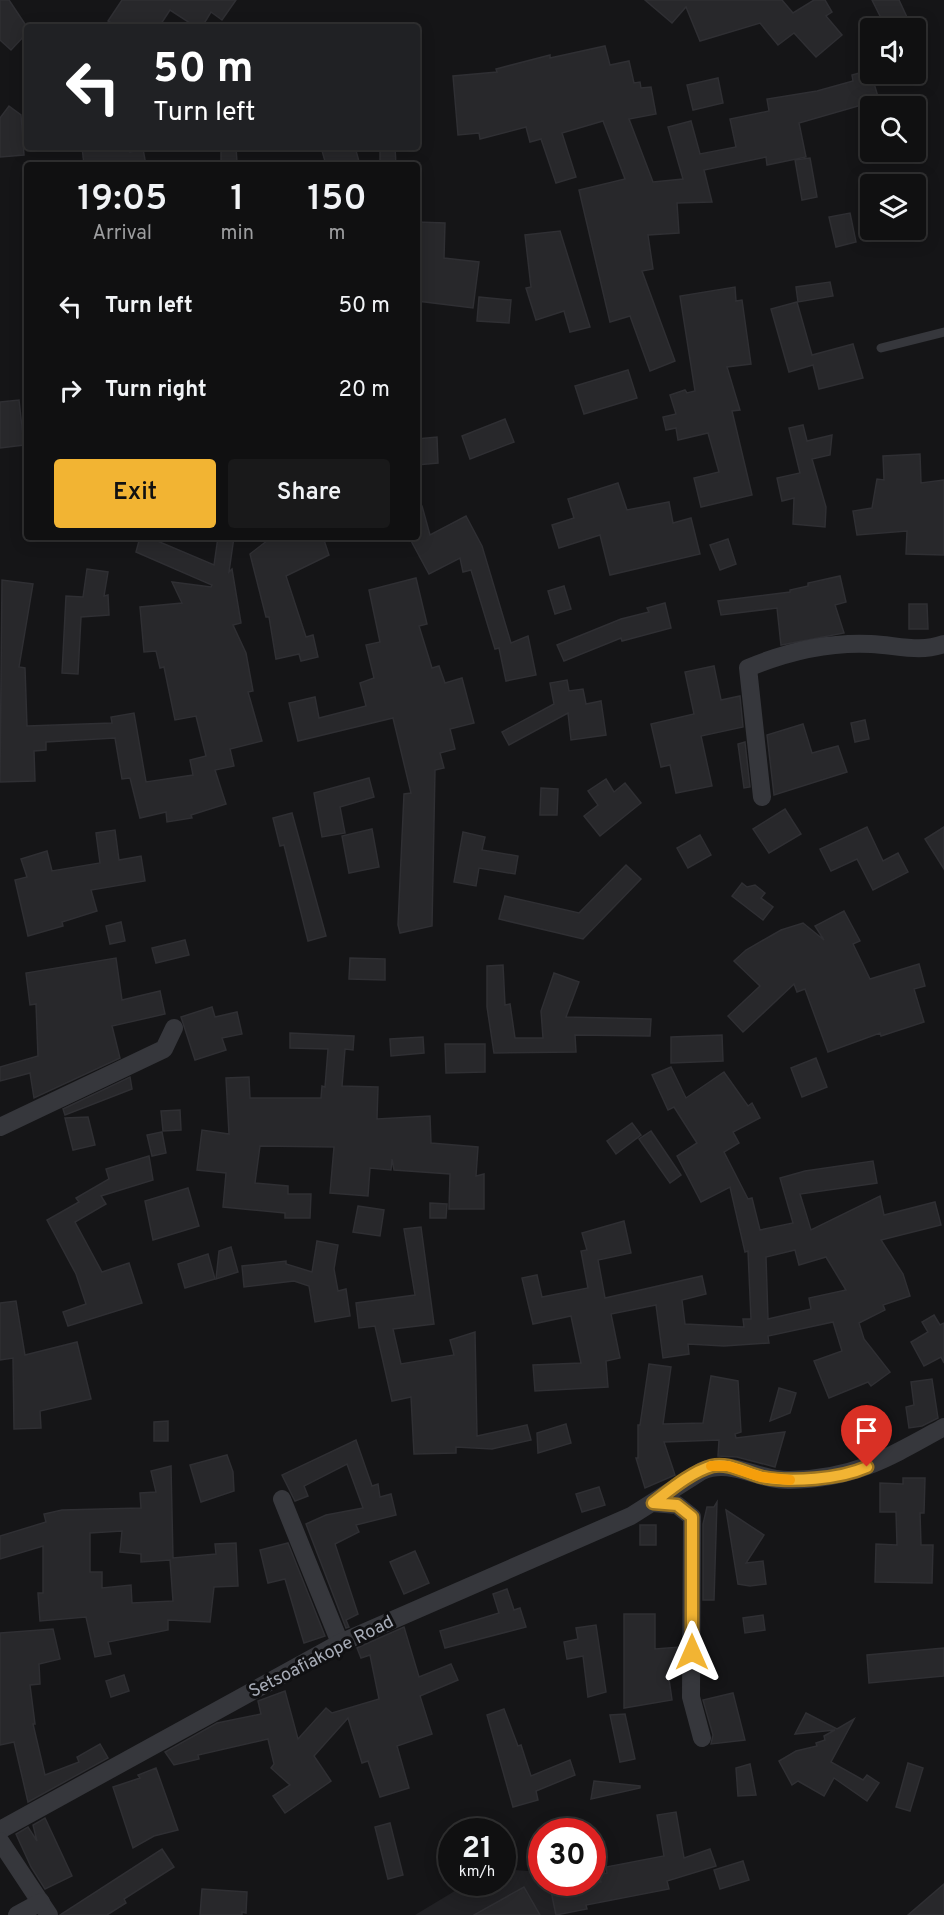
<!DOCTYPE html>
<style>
:root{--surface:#101011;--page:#19191a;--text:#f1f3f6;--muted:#9c9d9f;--line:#303031;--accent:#f2b433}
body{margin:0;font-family:Overpass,sans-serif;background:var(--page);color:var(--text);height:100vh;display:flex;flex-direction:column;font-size:22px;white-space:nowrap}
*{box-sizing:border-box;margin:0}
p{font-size:20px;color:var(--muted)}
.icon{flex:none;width:33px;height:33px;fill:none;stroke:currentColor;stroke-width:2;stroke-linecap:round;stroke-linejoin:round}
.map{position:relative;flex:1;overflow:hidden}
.drawer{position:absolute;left:24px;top:162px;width:396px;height:378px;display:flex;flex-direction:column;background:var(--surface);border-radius:6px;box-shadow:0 3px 15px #0003,0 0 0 2px var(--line)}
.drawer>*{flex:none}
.hud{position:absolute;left:24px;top:24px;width:396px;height:126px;border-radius:6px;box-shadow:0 3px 15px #0003,0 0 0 2px var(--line);background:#202124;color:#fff;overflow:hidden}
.controls{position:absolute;left:860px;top:18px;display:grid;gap:12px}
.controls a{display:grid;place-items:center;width:66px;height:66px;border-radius:6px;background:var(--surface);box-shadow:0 3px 15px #0003,0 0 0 2px var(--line);font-size:30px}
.speed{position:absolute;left:438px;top:1818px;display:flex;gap:12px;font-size:30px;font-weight:700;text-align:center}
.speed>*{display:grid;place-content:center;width:78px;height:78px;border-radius:50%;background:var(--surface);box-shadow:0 3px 15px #0003,0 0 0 2px var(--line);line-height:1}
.speed small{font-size:15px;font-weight:400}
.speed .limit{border:9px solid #d22;background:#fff;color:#111}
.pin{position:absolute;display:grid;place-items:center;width:51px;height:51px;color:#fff;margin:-62px -26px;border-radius:50% 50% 50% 0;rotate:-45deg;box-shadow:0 0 6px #0007}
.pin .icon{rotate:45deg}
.me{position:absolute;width:66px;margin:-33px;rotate:0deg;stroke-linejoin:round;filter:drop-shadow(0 0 4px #0008)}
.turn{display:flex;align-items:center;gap:21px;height:126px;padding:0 30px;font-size:27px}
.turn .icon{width:78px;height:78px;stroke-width:2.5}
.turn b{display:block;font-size:42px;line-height:51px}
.eta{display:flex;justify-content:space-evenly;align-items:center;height:102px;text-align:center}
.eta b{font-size:36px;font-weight:600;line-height:42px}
.action{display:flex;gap:12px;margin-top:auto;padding:12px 30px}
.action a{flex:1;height:69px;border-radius:6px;background:var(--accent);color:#111;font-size:24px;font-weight:600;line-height:69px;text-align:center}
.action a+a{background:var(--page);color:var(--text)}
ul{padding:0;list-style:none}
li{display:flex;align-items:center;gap:18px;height:84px;padding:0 30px}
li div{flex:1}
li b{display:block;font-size:22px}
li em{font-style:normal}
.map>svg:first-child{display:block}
</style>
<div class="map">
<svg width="944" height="1915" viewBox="0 0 944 1915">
<rect width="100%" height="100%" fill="#151517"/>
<polygon fill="#212124" points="503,1869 541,1872 542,1882 546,1883 559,1915 415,1915 468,1883 502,1882"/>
<g fill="#28282b" stroke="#2f2f33" stroke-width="1.5" fill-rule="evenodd">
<polygon points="0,0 9,0 27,27 27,33 11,50 0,40"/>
<polygon points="122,0 236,0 222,20 211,12 202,27 196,27 170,10 159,27 118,27 108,21"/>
<polygon points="645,0 782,0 793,13 814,0 825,0 832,12 826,16 842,35 816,57 794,33 778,45 760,23 700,41 686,7 672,23"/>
<polygon points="872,0 899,0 912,28 886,28"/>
<polygon points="605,46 610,65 629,61 634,83 640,82 641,88 651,87 656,114 629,119 653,182 683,179 668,127 691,121 700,154 736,147 730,119 769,111 767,99 817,91 853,81 852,75 870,70 879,100 799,123 806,157 767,165 766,157 704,170 712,202 677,203 679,233 648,235 653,269 642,271 675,361 650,371 630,316 610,322 579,190 625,179 603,121 562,133 576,177 556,183 541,139 530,142 526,127 480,139 479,133 458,135 453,76 497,72 496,69 550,55 550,58"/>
<polygon points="718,78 723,103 693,110 687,85"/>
<polygon points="9,106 21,115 24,155 0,157 0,118"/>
<polygon points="82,147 129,147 130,152 143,149 146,165 84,165"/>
<polygon points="221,147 236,147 237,162 221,162"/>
<polygon points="321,147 355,147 360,165 326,165"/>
<polygon points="380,147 395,147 396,165 380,165"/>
<polygon points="810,158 817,197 802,200 795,160"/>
<polygon points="850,213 856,242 836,247 829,217"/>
<polygon points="417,222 445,223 444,258 479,262 473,308 417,301"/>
<polygon points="560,231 590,327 570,332 564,311 536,320 526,288 531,287 525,235"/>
<polygon points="830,282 833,296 798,302 796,287"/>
<polygon points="735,287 736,301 742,300 751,364 727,367 740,410 732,411 752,495 701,507 694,478 719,472 708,433 678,440 676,428 666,430 663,417 676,414 670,395 685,390 687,393 695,391 680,296"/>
<polygon points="479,297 511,300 509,323 477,321"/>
<polygon points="797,302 812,355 853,344 863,378 819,389 813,365 789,372 771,309"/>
<polygon points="628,370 637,398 584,414 575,386"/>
<polygon points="19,400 24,445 0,448 0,402"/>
<polygon points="505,419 514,442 470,459 462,436"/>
<polygon points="803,425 807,441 832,435 830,455 812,459 826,507 825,527 793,524 794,498 782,501 777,478 800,473 789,428"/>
<polygon points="437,437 438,463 417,465 417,439"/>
<polygon points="920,454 921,483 944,480 944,555 906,554 907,531 857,535 853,511 872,508 877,479 884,480 883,456"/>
<polygon points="618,483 627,510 669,502 673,523 691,518 700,554 610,575 600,535 559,548 552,525 574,518 568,499"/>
<polygon points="417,506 422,506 430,535 466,516 482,546 511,643 528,636 536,675 506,681 499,648 495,649 471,570 463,572 460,558 429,574 409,537 417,537"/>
<polygon points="140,537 148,537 214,565 218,537 234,537 229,572 232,569 241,623 233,625 246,653 253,691 248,692 262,741 230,749 234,766 215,770 226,804 191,815 192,818 167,822 166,812 140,818 130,778 122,779 115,738 46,742 46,750 34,751 35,781 0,782 2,580 33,584 19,667 25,668 27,726 112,723 111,717 134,713 146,782 193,775 190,760 206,756 196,716 175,720 164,667 160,668 156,651 144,652 140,607 182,603 172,582 211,587 212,585 136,552"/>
<polygon points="272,537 323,537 329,555 286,576 306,637 313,635 318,657 301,661 299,654 276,659 269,617 266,617 250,554"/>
<polygon points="728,539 736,564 720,570 710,545"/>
<polygon points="87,569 108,572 104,596 108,595 109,615 81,617 78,674 62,673 66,596 83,597"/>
<polygon points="840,576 846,602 835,605 844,633 781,645 777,608 721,615 718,601 790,592 790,590 808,586 808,583"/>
<polygon points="416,578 427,624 419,626 432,668 439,666 445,683 462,678 474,723 450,729 455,749 440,753 444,768 435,770 432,926 400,933 398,925 404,794 411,793 393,718 298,741 289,703 315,697 319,718 366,706 360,683 374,678 366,645 380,642 369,590"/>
<polygon points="564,586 571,609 555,614 548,591"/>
<polygon points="665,603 671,628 622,641 621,638 564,661 557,645 621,619 649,612 647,608"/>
<polygon points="909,604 927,604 928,629 909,629"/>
<polygon points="714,666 721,700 740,696 743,727 701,736 712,786 676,793 670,765 661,767 651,724 694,714 685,672"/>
<polygon points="567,680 569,691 583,689 586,704 601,701 606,735 571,740 568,713 509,745 502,732 554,704 550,683"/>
<polygon points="865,720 869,739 855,742 851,723"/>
<polygon points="803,724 812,753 838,746 847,772 774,795 767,735"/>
<polygon points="745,742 750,787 744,788 738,744"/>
<polygon points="369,778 374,797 340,807 345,833 322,837 314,793"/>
<polygon points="606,779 614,792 625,783 641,803 600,836 584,816 598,805 588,791"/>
<polygon points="541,788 558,789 557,815 540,815"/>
<polygon points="785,809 801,834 769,853 753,829"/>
<polygon points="292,813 326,936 308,941 284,845 280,846 273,818"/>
<polygon points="867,827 883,861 898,853 908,872 873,890 857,859 831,871 820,849"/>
<polygon points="944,827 944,869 925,839"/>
<polygon points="372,829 379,867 349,873 342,836"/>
<polygon points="115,830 119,860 141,856 145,881 91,890 97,911 62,922 63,926 28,936 15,880 27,877 21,859 47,851 52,871 100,863 96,833"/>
<polygon points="463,832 485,837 482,850 518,856 515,874 479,868 476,886 454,882"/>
<polygon points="700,835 711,855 688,868 677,848"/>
<polygon points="626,865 641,879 583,939 499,919 505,896 579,913"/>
<polygon points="742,883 747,887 755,885 765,893 761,898 773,907 763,920 732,896"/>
<polygon points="844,911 860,941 853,944 870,979 919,964 925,986 914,989 924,1022 881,1036 880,1033 828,1052 805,989 797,992 794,984 743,1032 728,1016 760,986 734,961 746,950 781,930 803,923 824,940 815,926"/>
<polygon points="121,922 125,941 110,944 106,926"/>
<polygon points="185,940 189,955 156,963 152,948"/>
<polygon points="116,958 122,1000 160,991 165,1014 112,1026 120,1058 34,1098 30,1073 0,1081 0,1067 38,1056 36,1004 30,1005 26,973"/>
<polygon points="350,958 385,959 385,980 349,979"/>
<polygon points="503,965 505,1005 510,1004 515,1038 543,1038 541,1011 554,973 579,982 566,1017 651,1019 650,1036 575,1035 576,1052 494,1053 487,1007 487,966"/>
<polygon points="212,1007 215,1017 237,1012 242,1034 222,1038 226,1050 195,1060 181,1017"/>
<polygon points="290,1033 354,1036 353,1050 345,1049 342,1086 378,1087 377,1119 430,1116 431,1143 478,1147 476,1176 484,1174 484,1209 449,1209 450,1174 394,1170 392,1159 391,1170 370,1168 368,1196 330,1193 334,1147 260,1146 255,1183 288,1186 288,1194 311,1194 310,1218 285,1218 285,1213 223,1207 226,1173 197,1170 202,1130 229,1134 226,1078 249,1077 250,1098 321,1098 322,1086 325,1087 328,1049 290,1048"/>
<polygon points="722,1035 723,1061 671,1063 671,1037"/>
<polygon points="423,1037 424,1053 391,1056 390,1039"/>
<polygon points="445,1044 485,1044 485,1072 446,1073"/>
<polygon points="816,1058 827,1087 802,1097 791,1068"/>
<path d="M671,1067L686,1098L724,1072L748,1106L752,1103L760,1118L733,1132L739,1143L724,1152L748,1199L752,1198L760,1230L793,1223L780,1178L805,1171L873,1161L877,1183L800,1194L811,1230L880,1196L884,1215L935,1202L941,1225L881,1240L903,1274L910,1296L883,1305L885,1310L859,1323L864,1339L890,1372L871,1386L868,1382L829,1398L814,1361L842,1351L833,1322L768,1336L769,1343L724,1346L688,1344L689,1354L663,1358L656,1305L611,1314L620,1358L606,1361L608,1387L535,1391L533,1365L581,1363L571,1316L533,1324L522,1278L537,1275L542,1297L588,1288L581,1251L587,1250L582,1233L624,1221L631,1253L598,1260L605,1298L702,1276L706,1294L682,1300L685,1324L744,1327L743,1319H751L748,1251L745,1252L730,1187L701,1202L677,1156L697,1143L674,1107L668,1110L652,1075ZM795,1250L799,1265L826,1257L846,1290L809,1298L811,1309L768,1319L766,1257Z"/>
<polygon points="130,1077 132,1089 65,1115 63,1109"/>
<polygon points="180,1110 181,1130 163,1131 161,1111"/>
<polygon points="88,1117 95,1145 73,1150 65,1118"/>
<polygon points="632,1123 641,1135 616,1154 607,1141"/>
<polygon points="651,1131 681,1175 670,1183 639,1139"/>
<polygon points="162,1132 166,1153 152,1156 147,1135"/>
<polygon points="149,1156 153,1180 101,1196 106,1204 75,1222 102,1272 129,1263 142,1303 68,1326 63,1312 86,1304 76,1274 47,1220 79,1202 76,1198 109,1179 106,1169"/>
<polygon points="188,1188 199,1226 153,1240 145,1201"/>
<polygon points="430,1203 447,1204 446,1218 430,1218"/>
<polygon points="358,1206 384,1210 380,1236 353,1232"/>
<polygon points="421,1227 434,1324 393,1329 401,1364 454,1355 450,1340 475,1332 477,1436 527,1425 531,1440 492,1449 456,1447 456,1453 414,1454 411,1397 392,1401 375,1326 359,1328 356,1303 415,1295 404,1229"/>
<polygon points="317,1241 338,1245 334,1269 338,1291 346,1289 350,1316 315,1322 309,1286 294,1281 244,1287 242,1266 286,1261 286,1264 312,1272"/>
<polygon points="231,1247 238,1272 216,1279 219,1251"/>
<polygon points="208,1254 215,1279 185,1288 178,1264"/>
<polygon points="16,1301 25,1355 77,1342 91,1399 40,1411 41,1428 14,1429 13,1358 0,1360 0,1303"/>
<polygon points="934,1315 940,1325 944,1323 944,1363 941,1357 924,1366 911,1342 928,1332 922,1322"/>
<polygon points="649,1364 671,1367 663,1424 703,1423 711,1376 738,1381 741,1432 735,1434 736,1438 785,1432 775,1467 737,1457 718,1456 719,1440 664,1442 675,1475 645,1488 636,1458 638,1458 638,1425 640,1425"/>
<polygon points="932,1379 938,1418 922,1426 909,1428 906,1407 914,1405 911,1382"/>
<polygon points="779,1388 796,1393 790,1413 770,1421"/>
<polygon points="168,1421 168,1441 154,1441 154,1422"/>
<polygon points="566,1424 571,1443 538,1453 537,1433"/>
<polygon points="356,1440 372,1486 378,1484 380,1497 391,1494 396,1515 356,1525 359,1532 335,1544 358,1614 346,1620 349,1627 346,1628 306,1524 326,1515 363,1508 347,1464 304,1486 308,1496 295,1501 282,1475"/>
<polygon points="227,1455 233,1472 234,1491 201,1502 190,1465"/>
<path d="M171,1466L173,1558L216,1554L215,1544L236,1543L238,1586L214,1587L210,1622L168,1620V1630L108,1642L111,1654L95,1657L86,1617L40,1621L38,1593H43V1546L0,1559V1536L46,1522L44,1514L62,1510L141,1508L140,1493L156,1492L151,1471ZM122,1531L120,1552L141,1554V1562L170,1560L173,1601L132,1603L131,1585L102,1588V1572H90V1533Z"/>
<polygon points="903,1478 925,1478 924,1513 920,1513 921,1545 933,1545 932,1583 875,1582 876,1544 897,1545 896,1512 880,1512 880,1483 903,1484"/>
<polygon points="599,1487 605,1505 582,1512 576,1494"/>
<polygon points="717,1502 714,1600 703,1600 703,1524 707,1507 714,1507"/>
<polygon points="726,1510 764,1535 746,1563 763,1561 766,1584 750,1586 738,1584"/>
<rect x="640" y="1525" width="16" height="20"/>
<polygon points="288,1543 325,1636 304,1643 285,1579 268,1583 260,1550"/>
<polygon points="415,1551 429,1583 404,1594 390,1562"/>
<polygon points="507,1589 514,1610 520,1608 526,1627 445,1648 440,1631 499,1613 493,1594"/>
<polygon points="624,1614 655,1614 655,1649 680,1647 680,1671 668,1672 672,1700 624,1708"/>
<polygon points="763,1615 765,1630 745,1633 743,1618"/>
<polygon points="596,1625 606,1692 588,1697 583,1656 567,1659 564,1642 578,1639 576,1628"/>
<polygon points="404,1627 419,1677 451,1664 458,1680 420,1696 432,1734 397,1746 409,1788 380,1797 368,1761 362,1763 348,1718 314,1756 331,1781 285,1813 273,1796 290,1785 271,1768 274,1764 268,1739 198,1755 199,1759 174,1765 165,1752 217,1723 261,1714 258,1701 285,1691 298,1739 326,1708 332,1713 379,1699 370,1655 361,1658 357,1648"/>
<polygon points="53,1629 60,1659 39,1664 40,1684 30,1685 35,1724 33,1724 45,1775 79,1762 77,1757 100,1744 108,1758 28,1802 14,1742 0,1745 0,1633"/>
<polygon points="944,1648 944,1676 869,1683 867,1655"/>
<polygon points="124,1675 129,1691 111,1697 106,1681"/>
<polygon points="733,1693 745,1740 711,1744 713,1735 703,1700"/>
<polygon points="504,1709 518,1746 521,1745 531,1776 570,1760 575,1775 536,1791 538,1800 513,1807 487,1715"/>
<polygon points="806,1713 837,1729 854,1719 831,1762 863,1780 867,1775 879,1783 867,1801 834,1778 824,1796 798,1781 792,1785 779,1761 796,1751 817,1746 816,1743 825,1740 824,1736 835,1730 795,1734"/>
<polygon points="625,1714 635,1759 620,1762 610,1715"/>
<polygon points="908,1763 923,1768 910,1811 896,1807"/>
<polygon points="750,1764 756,1795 738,1796 736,1768"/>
<polygon points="156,1768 178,1830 154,1836 133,1848 113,1787 140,1778 138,1775"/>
<polygon points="594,1781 640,1786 640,1788 591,1799"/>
<polygon points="676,1812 684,1858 710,1849 716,1866 667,1881 669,1889 586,1905 587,1909 556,1915 549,1882 601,1882 599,1875 607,1873 606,1867 664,1856 657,1815"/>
<polygon points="45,1818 72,1876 45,1889 31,1867 16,1834 28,1827 37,1841 33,1825"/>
<polygon points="390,1823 403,1875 388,1879 375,1827"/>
<polygon points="162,1849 174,1867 124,1899 126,1903 107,1915 60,1915"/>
<polygon points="743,1861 749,1880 720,1889 714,1870"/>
<polygon points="944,1884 944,1915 908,1915"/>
<polygon points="524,1887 540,1915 474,1915"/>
<polygon points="202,1889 247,1892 246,1913 242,1912 242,1915 200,1915"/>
</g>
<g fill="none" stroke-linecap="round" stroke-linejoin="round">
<polyline stroke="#36373c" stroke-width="9" points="881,348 944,332"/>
<g stroke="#36373c" stroke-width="18">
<path d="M762,797L748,668C786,652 830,642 871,644C896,645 920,653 944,644"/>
<polyline points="0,1127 164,1049 174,1028"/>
<polyline points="282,1499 340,1643"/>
<polyline points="653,1503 677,1505 692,1517 691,1697 702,1738"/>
<path d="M0,1830L340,1643L631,1516L702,1471C731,1458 759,1481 790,1480C855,1479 890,1457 944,1427"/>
<polyline points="0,1841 49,1915"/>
<polyline points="17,1915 41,1902"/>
</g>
</g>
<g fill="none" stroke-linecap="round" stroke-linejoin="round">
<defs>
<path id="route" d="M692,1652V1517L677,1505L653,1503C670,1490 691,1472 712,1466C728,1462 746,1473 762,1477C791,1483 840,1479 867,1467"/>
</defs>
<use href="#route" stroke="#9d7521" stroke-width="15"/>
<use href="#route" stroke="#f2b433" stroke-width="10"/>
<polyline stroke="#f59e0b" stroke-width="10" points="711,1466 728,1466 761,1477 790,1480"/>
</g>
<g text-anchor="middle" stroke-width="6" stroke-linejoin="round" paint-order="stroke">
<g font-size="18" fill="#a7acb7" stroke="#101012">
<text transform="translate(321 1656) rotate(-27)" y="6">Setsoafiakope Road</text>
</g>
</g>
</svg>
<div class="controls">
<a><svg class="icon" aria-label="sound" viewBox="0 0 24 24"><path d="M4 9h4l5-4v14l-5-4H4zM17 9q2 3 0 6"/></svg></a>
<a><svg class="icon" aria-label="search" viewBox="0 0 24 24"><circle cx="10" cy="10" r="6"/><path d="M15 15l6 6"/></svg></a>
<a><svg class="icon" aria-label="layers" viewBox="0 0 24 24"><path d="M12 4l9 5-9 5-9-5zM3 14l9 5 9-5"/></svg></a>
</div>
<div class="speed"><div>21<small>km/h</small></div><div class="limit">30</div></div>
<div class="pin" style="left:867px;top:1467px;background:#d93025"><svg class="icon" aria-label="arrive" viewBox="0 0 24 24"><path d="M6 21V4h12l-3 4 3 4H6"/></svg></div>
<svg class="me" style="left:692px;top:1652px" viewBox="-20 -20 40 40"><path d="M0-17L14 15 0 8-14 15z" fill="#f2b433" stroke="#fff" stroke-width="4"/></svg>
<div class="hud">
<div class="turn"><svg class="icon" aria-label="left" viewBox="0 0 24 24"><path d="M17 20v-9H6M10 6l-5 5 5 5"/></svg><div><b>50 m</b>Turn left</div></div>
</div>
<section class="drawer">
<div class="eta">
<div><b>19:05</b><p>Arrival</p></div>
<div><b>1</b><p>min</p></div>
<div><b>150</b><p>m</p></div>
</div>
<ul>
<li><svg class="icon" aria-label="left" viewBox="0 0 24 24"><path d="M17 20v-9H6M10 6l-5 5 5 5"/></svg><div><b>Turn left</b></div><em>50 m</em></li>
<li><svg class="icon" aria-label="right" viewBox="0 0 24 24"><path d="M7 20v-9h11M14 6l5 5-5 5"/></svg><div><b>Turn right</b></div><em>20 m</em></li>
</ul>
<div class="action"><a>Exit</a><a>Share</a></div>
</section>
</div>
